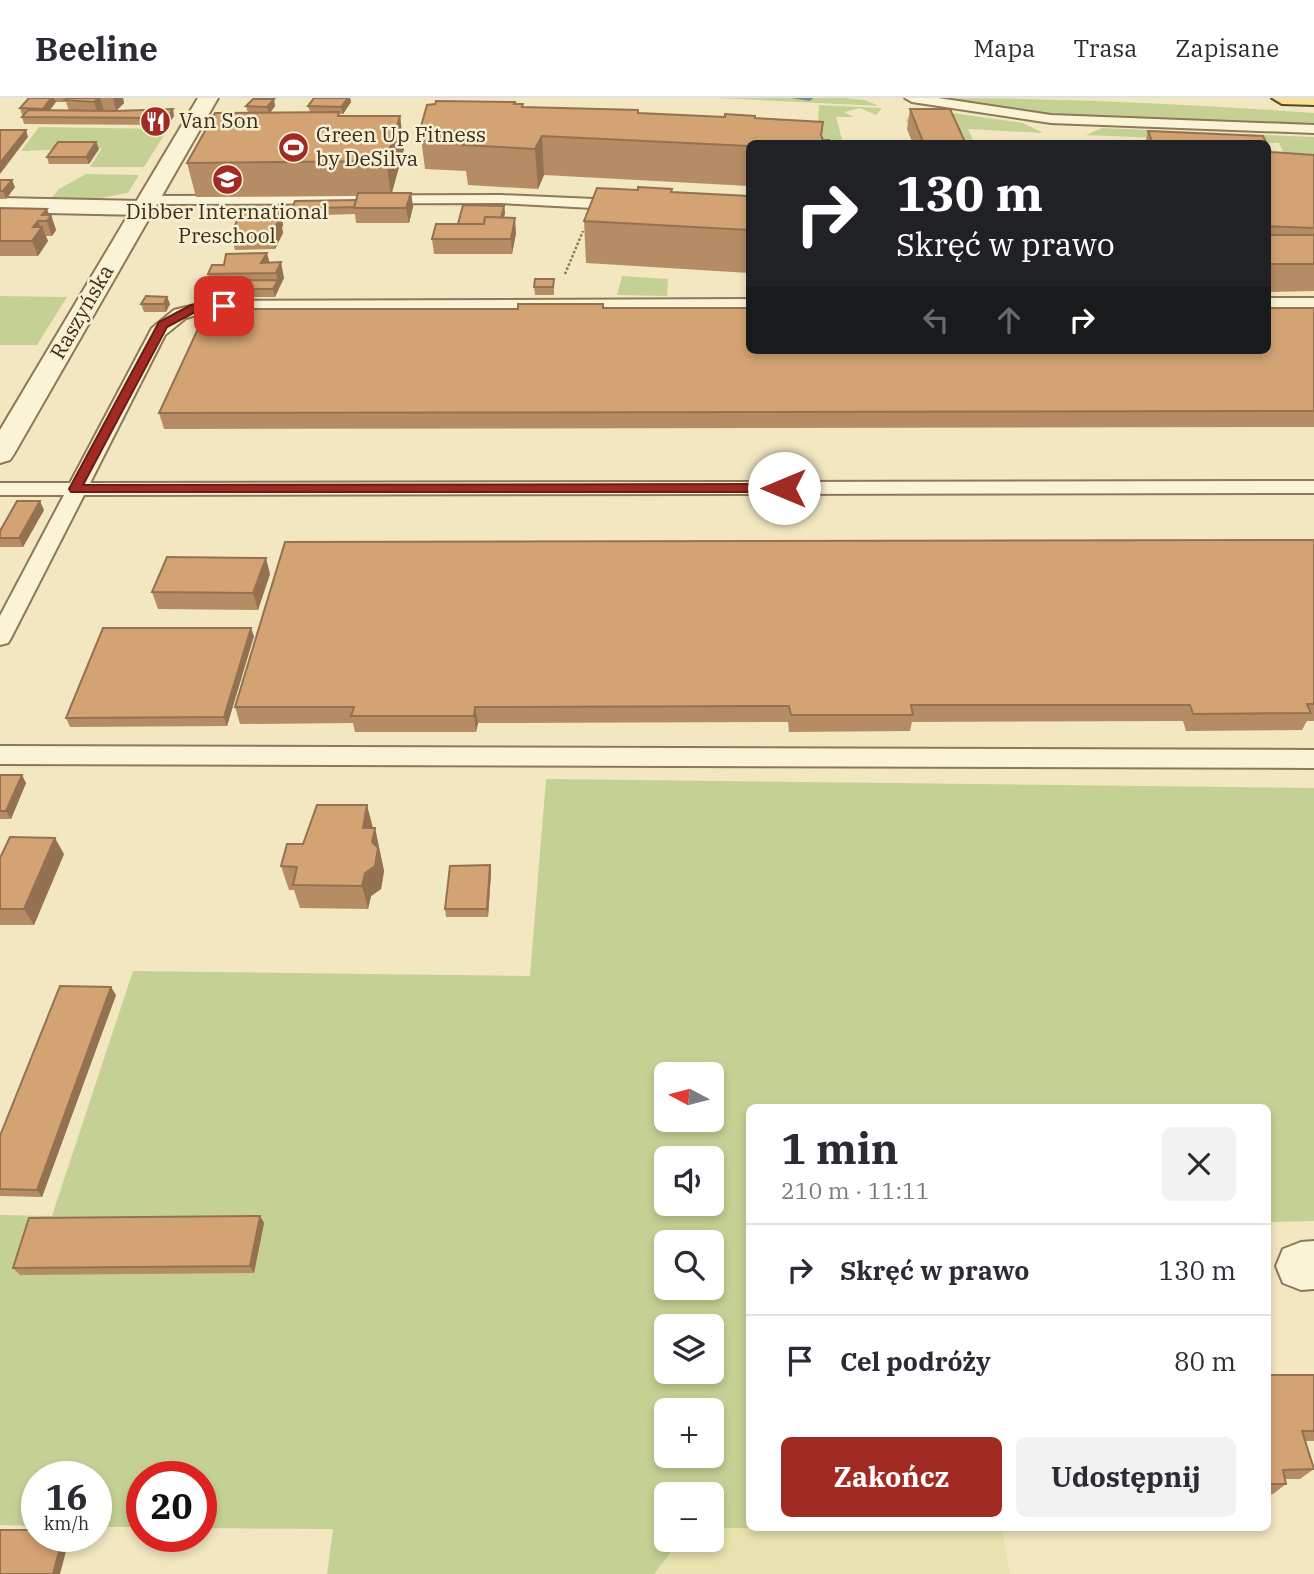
<!DOCTYPE html>
<html lang="pl">
<meta charset="utf-8">
<style>
:root{--surface:#fff;--page:#f2f2f3;--text:#2b2b33;--muted:#7c7c81;--line:#e1e1e2;--accent:#a12b22}
body{margin:0;font-family:"IBM Plex Serif",serif;background:var(--page);color:var(--text);height:100vh;display:flex;flex-direction:column;font-size:26px;white-space:nowrap}
*{box-sizing:border-box;margin:0}
p{font-size:23px;color:var(--muted)}
.icon{flex:none;width:38px;height:38px;fill:none;stroke:currentColor;stroke-width:2;stroke-linecap:round;stroke-linejoin:round}
.map{position:relative;flex:1;overflow:hidden}
.panel{position:absolute;left:746px;top:1006px;width:525px;height:427px;display:flex;flex-direction:column;background:var(--surface);border-radius:10px;box-shadow:0 4px 10px #0003}
.panel>*{flex:none}
.guide{position:absolute;left:746px;top:42px;width:525px;height:214px;border-radius:10px;box-shadow:0 4px 10px #0003;background:#202124;color:#fff;overflow:hidden}
.needle{width:46px;rotate:277deg}
.tools{position:absolute;left:654px;top:964px;display:grid;gap:14px}
.tools a{display:grid;place-items:center;width:70px;height:70px;border-radius:10px;background:var(--surface);box-shadow:0 4px 10px #0003;font-size:35px}
.speed{position:absolute;left:21px;top:1363px;display:flex;gap:14px;font-size:35px;font-weight:700;text-align:center}
.speed>*{display:grid;place-content:center;width:91px;height:91px;border-radius:50%;background:var(--surface);box-shadow:0 4px 10px #0003;line-height:1}
.speed small{font-size:18px;font-weight:400}
.speed .limit{border:10px solid #d22;background:#fff;color:#111}
.pin{position:absolute;display:grid;place-items:center;width:60px;height:60px;color:#fff;margin:-30px;border-radius:14px;box-shadow:0 4px 10px #0006}
.me{position:absolute;width:77px;margin:-38px;rotate:270deg;stroke-linejoin:round;filter:drop-shadow(0 0 5px #0008)}
.turn{display:flex;align-items:center;gap:24px;height:147px;padding:0 35px;font-size:32px}
.turn .icon{width:91px;height:91px;stroke-width:2.5}
.turn b{display:block;font-size:49px;line-height:60px}
.lanes{display:flex;align-items:center;height:66px;padding:0 35px;background:#0003;justify-content:center;gap:35px;direction:ltr}
.lanes .off{opacity:.35}
.round{display:grid;place-items:center;flex:none;width:74px;height:74px;border-radius:10px;background:var(--page)}
.headline{display:flex;align-items:center;justify-content:space-between;height:119px;padding:0 35px}
h1{font-size:42px;font-weight:700;line-height:52px}
.button{display:flex;gap:14px;margin-top:auto;padding:14px 35px}
.button a{flex:1;height:80px;border-radius:10px;background:var(--accent);color:#fff;font-size:28px;font-weight:700;line-height:80px;text-align:center}
.button a+a{background:var(--page);color:var(--text)}
ul{padding:0;list-style:none}
li{display:flex;align-items:center;gap:21px;height:91px;padding:0 35px;border-top:2px solid var(--line)}
li div{flex:1}
li b{display:block;font-size:26px}
li em{font-style:normal}
header{display:flex;align-items:center;gap:42px;box-sizing:border-box;height:98px;padding:0 35px;background:var(--surface);border-bottom:2px solid var(--line)}
header strong{font-size:33px}
nav{display:flex;gap:38px;margin-inline-start:auto;font-size:24px}
.map>svg:first-child{display:block}
</style>
<header>
<strong>Beeline</strong>
<nav><a>Mapa</a><a>Trasa</a><a>Zapisane</a></nav>
</header>
<div class="map">
<svg width="1314" height="1476" viewBox="0 0 1314 1476">
<rect width="100%" height="100%" fill="#f2e7c1"/>
<polygon fill="#e8e3ae" points="712,1430 1002,1430 1010,1476 654,1476 680,1442 712,1442"/>
<g fill="#c5d194" fill-rule="evenodd">
<polygon points="719,0 845,0 865,2 879,8"/>
<path d="M938,0C1064,0 1189,6 1314,15V27L1040,15Z"/>
<polygon points="819,7 882,10 876,17 860,10 844,14 854,19 836,19 843,45 820,45 817,42"/>
<polygon points="917,10 1023,25 1043,35 968,31 974,45 961,45 908,26 906,23 912,12"/>
<polygon points="39,29 168,31 144,69 90,69 102,50 21,53"/>
<polygon points="1102,30 1314,39 1314,69 1289,67 1279,45 1086,37"/>
<polygon points="86,76 139,77 128,95 85,103 50,102 59,91"/>
<polygon points="622,178 668,181 667,198 617,197"/>
<polygon points="0,198 63,199 67,199 37,247 0,247"/>
<path d="M546,681L1314,690V1123L1267,1124V1010H749V1430H800H712V1396H667V1442H680L654,1476H327L333,1431L201,1430V1379H142V1429H96V1379H37V1428L0,1427V1117L52,1118L133,873L530,878ZM667,976H712V1022H667ZM667,1060H712V1106H667ZM667,1144H712V1190H667ZM667,1228H712V1274H667ZM667,1312H712V1358H667Z"/>
</g>
<g fill="none" stroke-linecap="round" stroke-linejoin="round">
<polygon fill="#6a938c" fill-rule="evenodd" points="791,0 812,0 813,1 809,3"/>
<defs>
<g id="service">
<polygon points="905,0 938,0 1051,17 1314,27 1314,35 1051,25 912,4"/>
<polygon points="501,97 594,101 629,112 632,115 624,120 593,110 501,105 147,106 140,102 147,98"/>
<rect x="1267" y="200" width="47" height="10"/>
<polygon points="749,201 749,211 211,213 186,220 165,237 90,385 1314,383 1314,395 84,397 11,540 8,545 0,547 0,518 64,397 0,397 0,385 70,385 152,230 174,212 211,203"/>
<polygon points="0,648 1314,652 1314,670 0,666"/>
</g>
<g id="minor">
<polygon points="0,100 143,103 151,105 154,110 151,115 143,117 0,114"/>
<polygon points="1314,1143 1314,1191 1301,1192 1283,1185 1276,1168 1283,1151 1301,1144"/>
</g>
<polygon id="tertiary" points="198,0 218,0 14,356 10,362 0,365 0,332"/>
<polygon id="primary" points="1272,0 1314,0 1314,7 1282,6"/>
</defs>
<use href="#service" stroke="#8d7857" stroke-width="4"/>
<use href="#minor" stroke="#8d7857" stroke-width="4"/>
<use href="#tertiary" stroke="#8d7857" stroke-width="4"/>
<use href="#primary" stroke="#5a452c" stroke-width="4"/>
<polyline stroke="#8d7857" stroke-width="2.5" stroke-dasharray="2.5 2" stroke-linecap="butt" points="565,176 583,133"/>
<use href="#service" fill="#fbf3d6" fill-rule="evenodd"/>
<use href="#minor" fill="#fbf3d6" fill-rule="evenodd"/>
<use href="#tertiary" fill="#fbf3d6" fill-rule="evenodd"/>
<use href="#primary" fill="#f8e196" fill-rule="evenodd"/>
</g>
<g fill="#b58c64" fill-rule="evenodd">
<path d="M29,0H123L124,5L116,13L104,12L102,13L174,18L168,27L24,26L22,19L24,17H22L20,10ZM56,4H66L69,13H49Z"/>
<polygon points="314,0 350,0 351,4 343,16 339,16 340,18 400,18 404,51 392,95 411,95 413,109 409,125 356,125 355,116 293,118 292,111 356,102 357,98 196,99 187,65 248,15 246,8 274,1 275,8 270,15 310,14 308,8"/>
<polygon points="515,4 515,6 523,9 639,15 749,46 749,88 544,77 538,91 468,87 466,73 425,71 420,32"/>
<polygon points="910,11 966,46 913,46 907,31"/>
<polygon points="1148,33 1267,46 1145,46"/>
<polygon points="96,44 99,51 89,66 49,66 47,59"/>
<polygon points="1267,46 1271,54 1314,57 1314,193 1267,194"/>
<polygon points="0,82 15,89 6,101 0,101"/>
<polygon points="672,91 672,94 749,98 749,175 586,165 584,123 638,92"/>
<polygon points="504,108 505,115 504,120 516,135 512,156 434,156 432,141 458,126"/>
<polygon points="0,110 51,117 56,132 52,138 46,138 48,143 38,158 0,158"/>
<polygon points="280,113 283,127 282,130 283,135 275,151 235,152 231,137"/>
<polygon points="269,165 284,180 275,199 208,199 206,191 210,183 208,176"/>
<polygon points="534,189 554,189 554,197 535,197"/>
<polygon points="167,199 170,206 166,214 144,214 141,206"/>
<polygon points="228,207 229,211 1314,210 1314,329 164,331 159,315"/>
<polygon points="44,412 23,449 0,449 0,433"/>
<polygon points="1314,442 1314,623 1307,623 1302,632 1186,633 1183,623 912,624 910,633 789,634 788,624 478,625 476,634 355,634 353,625 240,626 235,609"/>
<polygon points="270,476 258,512 158,511 152,494"/>
<polygon points="254,538 227,628 70,629 66,620"/>
<polygon points="0,677 26,685 11,721 0,721"/>
<polygon points="373,730 375,730 384,773 381,791 371,798 368,811 300,810 294,792 289,792 281,768 303,746"/>
<polygon points="64,756 34,827 0,827 0,760"/>
<polygon points="490,767 491,775 488,819 446,819 445,811"/>
<polygon points="116,897 42,1099 0,1098 0,1038"/>
<polygon points="260,1118 264,1125 254,1175 20,1177 13,1170"/>
<polygon points="1267,1277 1314,1277 1314,1343 1305,1343 1314,1371 1300,1381 1285,1381 1286,1386 1273,1396 1267,1396"/>
</g>
<g fill="#947251">
<polygon points="51,0 54,0 56,4 45,18 43,11"/>
<polygon points="98,0 100,0 104,12 98,17 94,4"/>
<polygon points="113,0 123,0 124,5 116,13"/>
<polygon points="348,0 350,0 351,4 343,16 341,9"/>
<polygon points="274,1 275,8 269,16 267,9"/>
<polygon points="173,11 174,18 168,27 166,20"/>
<polygon points="400,18 404,51 391,97 386,63"/>
<polygon points="26,32 28,39 0,76 0,65"/>
<polygon points="542,38 544,77 538,91 535,51"/>
<polygon points="96,44 99,51 89,66 86,59"/>
<polygon points="12,82 15,89 6,101 3,93"/>
<polygon points="411,95 413,109 409,125 406,110"/>
<polygon points="504,108 505,115 501,127 484,134"/>
<polygon points="47,111 50,119 51,117 56,132 52,138 47,123 42,117"/>
<polygon points="280,113 283,127 282,130 283,135 275,151 271,136"/>
<polygon points="515,120 516,135 512,156 511,141"/>
<polygon points="38,123 41,131 42,129 48,143 38,158 32,143 33,129"/>
<polygon points="267,155 271,170 261,165"/>
<polygon points="281,164 284,180 279,190 276,175"/>
<polygon points="278,182 279,190 275,199 273,191"/>
<polygon points="167,199 170,206 166,214 164,206"/>
<polygon points="40,403 44,412 23,449 19,440"/>
<polygon points="266,460 270,476 258,512 253,495"/>
<polygon points="251,530 254,538 227,628 224,619"/>
<polygon points="475,609 478,625 476,634 474,618"/>
<polygon points="22,677 26,685 11,721 6,713"/>
<polygon points="367,707 373,730 363,730"/>
<polygon points="375,730 384,773 381,791 371,798 368,811 362,788"/>
<polygon points="55,740 64,756 34,827 24,811"/>
<polygon points="490,767 491,775 488,819 487,811"/>
<polygon points="111,889 116,897 42,1099 37,1092"/>
<polygon points="260,1118 264,1125 254,1175 250,1168"/>
<polygon points="63,1438 70,1438 60,1476 53,1476"/>
</g>
<g fill="#d3a374" stroke="#947251" stroke-width="2">
<polygon points="29,0 51,0 43,11 20,10"/>
<polygon points="68,0 98,0 94,4 65,2"/>
<polygon points="314,0 348,0 341,9 308,8"/>
<polygon points="253,1 274,1 267,9 246,8"/>
<polygon points="436,3 515,4 514,6 523,6 522,9 638,12 638,15 725,19 725,16 755,18 755,20 823,24 821,37 823,42 829,42 829,46 749,46 749,48 542,38 535,51 463,47 471,34 420,32 427,7 435,6"/>
<polygon points="173,11 166,20 22,19 28,12 115,13"/>
<polygon points="910,11 950,11 966,46 924,46"/>
<polygon points="339,14 338,18 400,18 386,63 187,65 215,15"/>
<polygon points="0,32 26,32 0,65"/>
<polygon points="1148,33 1263,38 1267,46 1153,46"/>
<polygon points="58,44 96,44 86,59 47,59"/>
<polygon points="1267,46 1271,54 1314,57 1314,130 1267,128"/>
<polygon points="0,82 12,82 3,93 0,93"/>
<polygon points="638,89 672,91 671,94 749,98 749,132 584,123 597,90 638,92"/>
<polygon points="358,95 411,95 406,110 354,110"/>
<polygon points="356,102 354,109 292,111 295,103"/>
<polygon points="463,107 504,108 501,120 485,119 484,126 458,126"/>
<polygon points="0,110 47,111 42,117 51,117 47,123 38,123 33,129 42,129 32,143 0,143"/>
<polygon points="241,113 280,113 277,121 280,121 271,136 231,137"/>
<polygon points="485,119 515,120 511,141 432,141 436,126 484,126"/>
<rect x="1267" y="137" width="47" height="29"/>
<polygon points="267,155 261,165 281,164 276,175 208,176 212,167 224,167 226,156"/>
<polygon points="535,181 554,181 553,189 534,189"/>
<polygon points="278,182 273,191 206,191 210,183"/>
<polygon points="146,198 167,199 164,206 141,206"/>
<polygon points="518,206 603,206 603,210 749,210 749,252 1267,252 1267,210 1314,210 1314,313 159,315 209,207 228,207 226,211 518,211"/>
<polygon points="17,403 40,403 19,440 0,440 0,433"/>
<polygon points="1314,442 1314,606 1307,606 1311,615 1193,616 1190,607 911,607 913,617 791,617 789,608 475,609 474,618 351,618 354,609 235,609 285,444"/>
<polygon points="167,459 266,460 253,495 152,494"/>
<polygon points="103,530 251,530 224,619 66,620"/>
<polygon points="0,677 22,677 6,713 0,713"/>
<polygon points="317,707 367,707 363,730 375,730 372,744 378,750 375,768 365,775 362,788 293,787 297,769 281,768 287,746 303,746"/>
<polygon points="10,739 55,740 24,811 0,811 0,760"/>
<polygon points="490,767 487,811 445,811 450,768"/>
<polygon points="60,888 111,889 37,1092 0,1091 0,1038"/>
<polygon points="260,1118 250,1168 13,1170 29,1120"/>
<polygon points="1267,1277 1314,1277 1314,1333 1302,1333 1314,1371 1283,1372 1286,1386 1267,1386"/>
<polygon points="0,1432 37,1432 37,1438 63,1438 53,1476 0,1476"/>
</g>
<polygon fill="#a12b22" stroke="#691c16" stroke-width="2" points="224,204 229,208 227,210 197,213 167,229 83,387 784,386 790,390 784,394 71,394 69,391 159,224 191,207"/>
<defs>
<symbol id="restaurant-disc" viewBox="-11 -11 22 22"><circle r="9.5" fill="#a12b22" stroke="#f8f0d2"/><path d="M-5-6h1v4h1v-4h1v4h1v-4h1v5L-1.5 .5V6h-2V.5L-5-1ZM5-6V6H3V1.5H1.5Q1.5-4 5-6Z" fill="#fff"/></symbol>
<symbol id="stadium-disc" viewBox="-11 -11 22 22"><circle r="9.5" fill="#a12b22" stroke="#f8f0d2"/><path d="M0-5a6.5 5 0 1 0 0 10a6.5 5 0 1 0 0-10ZM-3.5-1.8h7v3.6h-7Z" fill="#fff"/></symbol>
<symbol id="school-disc" viewBox="-11 -11 22 22"><circle r="9.5" fill="#a12b22" stroke="#f8f0d2"/><path d="M0-5L7-2L0 1L-7-2ZM-4 1L0 2.5L4 1V4Q0 6-4 4Z" fill="#fff"/></symbol>
</defs>
<g fill-rule="evenodd">
<use href="#restaurant-disc" x="138" y="6" width="35" height="35"/>
<use href="#stadium-disc" x="276" y="32" width="35" height="35"/>
<use href="#school-disc" x="210" y="64" width="35" height="35"/>
</g>
<g text-anchor="middle" stroke-width="5" stroke-linejoin="round" paint-order="stroke">
<g font-size="21" fill="#3b2e1d" stroke="#f8f0d2" text-anchor="start">
<text x="179" y="30">Van Son</text>
<text x="316" y="44">Green Up Fitness<tspan x="316" dy="24">by DeSilva</tspan></text>
<text x="227" y="121" text-anchor="middle">Dibber International<tspan x="227" dy="24">Preschool</tspan></text>
</g>
<g font-size="21" fill="#3b2e1d" stroke="#f8f0d2">
<text transform="translate(82 214) rotate(-60)" y="7">Raszyńska</text>
</g>
</g>
</svg>
<div class="tools">
<a><svg class="needle" viewBox="-14 -14 28 28"><path d="M0-13l5 13h-10z" fill="#e53935"/><path d="M0 13l5-13h-10z" fill="#7c7c81"/></svg></a>
<a><svg class="icon" aria-label="sound" viewBox="0 0 24 24"><path d="M4 9h4l5-4v14l-5-4H4zM17 9q2 3 0 6"/></svg></a>
<a><svg class="icon" aria-label="search" viewBox="0 0 24 24"><circle cx="10" cy="10" r="6"/><path d="M15 15l6 6"/></svg></a>
<a><svg class="icon" aria-label="layers" viewBox="0 0 24 24"><path d="M12 4l9 5-9 5-9-5zM3 14l9 5 9-5"/></svg></a>
<a>+</a>
<a>−</a>
</div>
<div class="speed"><div>16<small>km/h</small></div><div class="limit">20</div></div>
<div class="pin" style="left:224px;top:208px;background:#d93025"><svg class="icon" aria-label="arrive" viewBox="0 0 24 24"><path d="M6 21V4h12l-3 4 3 4H6"/></svg></div>
<svg class="me" style="left:784px;top:390px" viewBox="-20 -20 40 40"><circle r="19" fill="#fff"/><path d="M0-13L10 11 0 6-10 11z" fill="#a12b22"/></svg>
<div class="guide">
<div class="turn"><svg class="icon" aria-label="right" viewBox="0 0 24 24"><path d="M7 20v-9h11M14 6l5 5-5 5"/></svg><div><b>130 m</b>Skręć w prawo</div></div>
<div class="lanes"><svg class="icon off" aria-label="left" viewBox="0 0 24 24"><path d="M17 20v-9H6M10 6l-5 5 5 5"/></svg><svg class="icon off" aria-label="ahead" viewBox="0 0 24 24"><path d="M12 20V5M6 11l6-6 6 6"/></svg><svg class="icon" aria-label="right" viewBox="0 0 24 24"><path d="M7 20v-9h11M14 6l5 5-5 5"/></svg></div>
</div>
<section class="panel">
<div class="headline"><div><h1>1 min</h1><p>210 m · 11:11</p></div><a class="round"><svg class="icon" aria-label="close" viewBox="0 0 24 24"><path d="M6 6l12 12M18 6L6 18"/></svg></a></div>
<ul>
<li><svg class="icon" aria-label="right" viewBox="0 0 24 24"><path d="M7 20v-9h11M14 6l5 5-5 5"/></svg><div><b>Skręć w prawo</b></div><em>130 m</em></li>
<li><svg class="icon" aria-label="arrive" viewBox="0 0 24 24"><path d="M6 21V4h12l-3 4 3 4H6"/></svg><div><b>Cel podróży</b></div><em>80 m</em></li>
</ul>
<div class="button"><a>Zakończ</a><a>Udostępnij</a></div>
</section>
</div>
